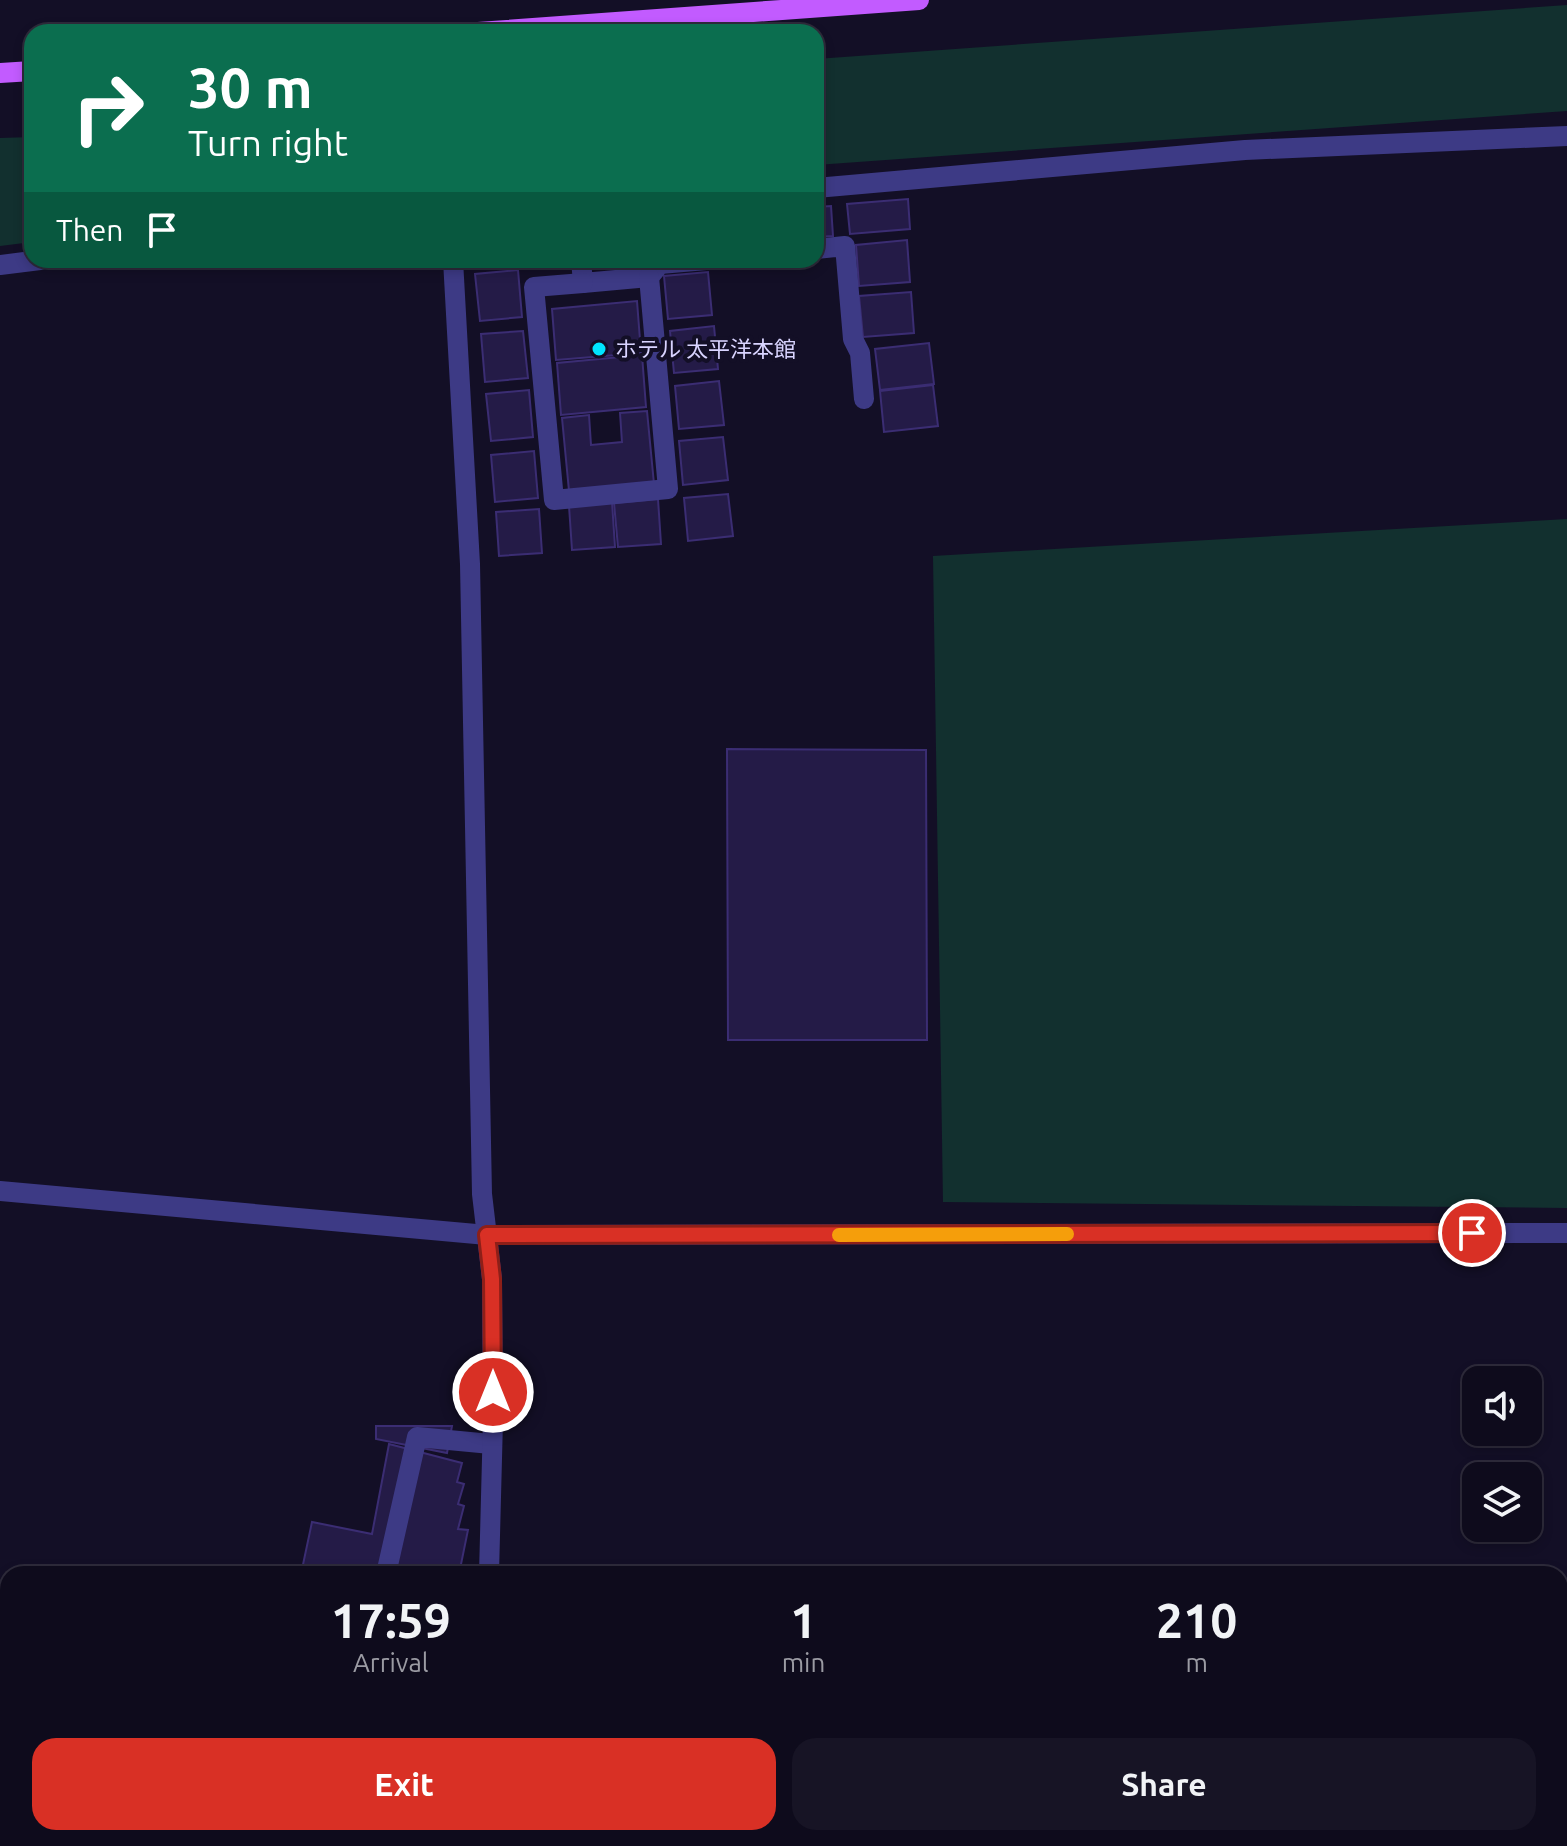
<!DOCTYPE html>
<meta charset="utf-8">
<style>
:root{--surface:#0e0b1c;--page:#171425;--text:#f1f3f6;--muted:#9b9ba3;--line:#2e2b3b;--accent:#d93025}
body{margin:0;font-family:Ubuntu,"Noto Sans JP",sans-serif;background:var(--page);color:var(--text);height:100vh;display:flex;flex-direction:column;font-size:30px;white-space:nowrap}
*{box-sizing:border-box;margin:0}
p{font-size:26px;color:var(--muted)}
.icon{flex:none;width:44px;height:44px;fill:none;stroke:currentColor;stroke-width:2;stroke-linecap:round;stroke-linejoin:round}
.map{position:relative;flex:1;overflow:hidden}
.panel{position:absolute;left:0px;top:1566px;width:1568px;height:280px;display:flex;flex-direction:column;background:var(--surface);border-radius:24px 24px 0 0;box-shadow:0 4px 12px #0003,0 0 0 2px var(--line)}
.panel>*{flex:none}
.banner{position:absolute;left:24px;top:24px;width:800px;height:244px;border-radius:24px;box-shadow:0 4px 12px #0003,0 0 0 2px var(--line);background:#0b6e4f;color:#fff;overflow:hidden}
.tools{position:absolute;left:1462px;top:1366px;display:grid;gap:16px}
.tools a{display:grid;place-items:center;width:80px;height:80px;border-radius:16px;background:var(--surface);box-shadow:0 4px 12px #0003,0 0 0 2px var(--line);font-size:40px}
.pin{position:absolute;display:grid;place-items:center;width:68px;height:68px;color:#fff;margin:-34px;border:4px solid #fff;border-radius:50%;box-shadow:0 2px 8px #0007}
.me{position:absolute;width:88px;margin:-44px;rotate:0deg;stroke-linejoin:round;filter:drop-shadow(0 0 6px #0008)}
.turn{display:flex;align-items:center;gap:28px;height:168px;padding:0 32px;font-size:36px}
.turn .icon{width:104px;height:104px;stroke-width:2.5}
.turn b{display:block;font-size:56px;line-height:68px}
.then{display:flex;align-items:center;height:76px;padding:0 32px;background:#0003;gap:16px;font-size:30px}
.eta{display:flex;justify-content:space-evenly;align-items:center;height:136px;text-align:center}
.eta b{font-size:48px;font-weight:700;line-height:56px}
.action{display:flex;gap:16px;margin-top:auto;padding:16px 32px}
.action a{flex:1;height:92px;border-radius:24px;background:var(--accent);color:#fff;font-size:32px;font-weight:700;line-height:92px;text-align:center}
.action a+a{background:var(--page);color:var(--text)}
.map>svg:first-child{display:block}
</style>
<div class="map">
<svg width="1567" height="1846" viewBox="0 0 1567 1846">
<rect width="100%" height="100%" fill="#130f26"/>
<g fill="#12302f">
<polygon points="1567,5 1567,111 816,165 816,59"/>
<polygon points="32,137 32,242 0,246 0,138"/>
<polygon points="1567,519 1567,1208 943,1202 933,556"/>
</g>
<g fill="#241b47" stroke="#3b2d73" stroke-width="2">
<polygon points="908,199 910,229 850,234 847,204"/>
<polygon points="831,206 833,236 816,237 816,207"/>
<polygon points="907,240 910,282 859,286 856,245"/>
<polygon points="477,260 552,260 552,262 478,269"/>
<polygon points="518,270 522,317 480,321 475,274"/>
<polygon points="708,272 712,315 668,319 664,276"/>
<polygon points="911,292 914,333 863,337 859,296"/>
<polygon points="637,301 641,353 556,360 552,309"/>
<polygon points="714,326 718,369 674,373 670,331"/>
<polygon points="523,331 528,378 485,382 481,334"/>
<polygon points="929,343 934,384 880,390 875,349"/>
<polygon points="642,355 646,407 561,415 557,363"/>
<polygon points="719,381 724,425 679,429 675,386"/>
<polygon points="933,385 938,426 884,432 880,391"/>
<polygon points="529,390 533,437 491,441 486,394"/>
<polygon points="647,411 654,484 569,491 562,418 589,415 591,445 622,442 620,413"/>
<polygon points="723,437 728,480 683,485 679,441"/>
<polygon points="534,451 538,498 495,502 491,455"/>
<polygon points="728,494 733,536 688,541 684,498"/>
<polygon points="658,499 661,544 618,547 614,503"/>
<polygon points="612,502 615,547 572,550 569,506"/>
<polygon points="539,509 542,553 499,556 496,512"/>
<polygon points="727,749 926,750 927,1040 728,1040"/>
<polygon points="376,1426 452,1426 447,1453 376,1439"/>
<polygon points="389,1444 462,1463 457,1482 464,1484 458,1504 464,1506 458,1529 468,1530 459,1574 301,1574 312,1522 372,1534"/>
</g>
<g fill="none" stroke-linecap="round" stroke-linejoin="round">
<polyline stroke="#2fb8b0" stroke-width="5" stroke-dasharray="4 6" stroke-linecap="butt" points="1560,1690 1567,1689"/>
<g stroke="#3d3a85" stroke-width="20">
<polyline points="816,249 845,246 853,339 860,353 864,399"/>
<polyline points="581,260 583,283 649,277 660,264 706,260"/>
<polyline points="583,283 534,287 554,500 668,489 649,277"/>
<polyline points="386,1574 417,1437 491,1444"/>
</g>
<g stroke="#3d3a85" stroke-width="20">
<polyline points="816,188 1245,150 1567,136"/>
<polyline points="453,260 470,564 482,1194 492,1279 493,1420 489,1574"/>
<polyline points="0,265 40,260"/>
<polyline points="0,1191 487,1235 1567,1233"/>
<polyline points="0,1825 8,1825"/>
<polyline points="504,1838 505,1846"/>
<polyline points="808,1846 808,1838"/>
</g>
<g stroke="#c25bff" stroke-width="20">
<polyline points="478,32 919,0"/>
<polyline points="0,73 32,71"/>
</g>
</g>
<g fill="none" stroke-linecap="round" stroke-linejoin="round">
<defs>
<polyline id="route" points="493,1392 492,1279 487,1235 1472,1233"/>
</defs>
<use href="#route" stroke="#8d1f18" stroke-width="20"/>
<use href="#route" stroke="#d93025" stroke-width="14"/>
<polyline stroke="#f59e0b" stroke-width="14" points="839,1235 1067,1234"/>
</g>
<circle fill="#00e5ff" stroke="#130f26" stroke-width="3" cx="599" cy="349" r="8"/>
<g text-anchor="middle" stroke-width="8" stroke-linejoin="round" paint-order="stroke">
<g font-size="22" fill="#d9d4ff" stroke="#130f26" text-anchor="start">
<text x="615" y="357">ホテル 太平洋本館</text>
</g>
</g>
</svg>
<div class="tools">
<a><svg class="icon" aria-label="sound" viewBox="0 0 24 24"><path d="M4 9h4l5-4v14l-5-4H4zM17 9q2 3 0 6"/></svg></a>
<a><svg class="icon" aria-label="layers" viewBox="0 0 24 24"><path d="M12 4l9 5-9 5-9-5zM3 14l9 5 9-5"/></svg></a>
</div>
<div class="pin" style="left:1472px;top:1233px;background:#d93025"><svg class="icon" aria-label="arrive" viewBox="0 0 24 24"><path d="M6 21V4h12l-3 4 3 4H6"/></svg></div>
<svg class="me" style="left:493px;top:1392px" viewBox="-20 -20 40 40"><circle r="17" fill="#d93025" stroke="#fff" stroke-width="3"/><path d="M0-11L8 9 0 5-8 9z" fill="#fff"/></svg>
<div class="banner">
<div class="turn"><svg class="icon" aria-label="right" viewBox="0 0 24 24"><path d="M7 20v-9h11M14 6l5 5-5 5"/></svg><div><b>30 m</b>Turn right</div></div>
<div class="then">Then<svg class="icon" aria-label="arrive" viewBox="0 0 24 24"><path d="M6 21V4h12l-3 4 3 4H6"/></svg></div>
</div>
<section class="panel">
<div class="eta">
<div><b>17:59</b><p>Arrival</p></div>
<div><b>1</b><p>min</p></div>
<div><b>210</b><p>m</p></div>
</div>
<div class="action"><a>Exit</a><a>Share</a></div>
</section>
</div>
